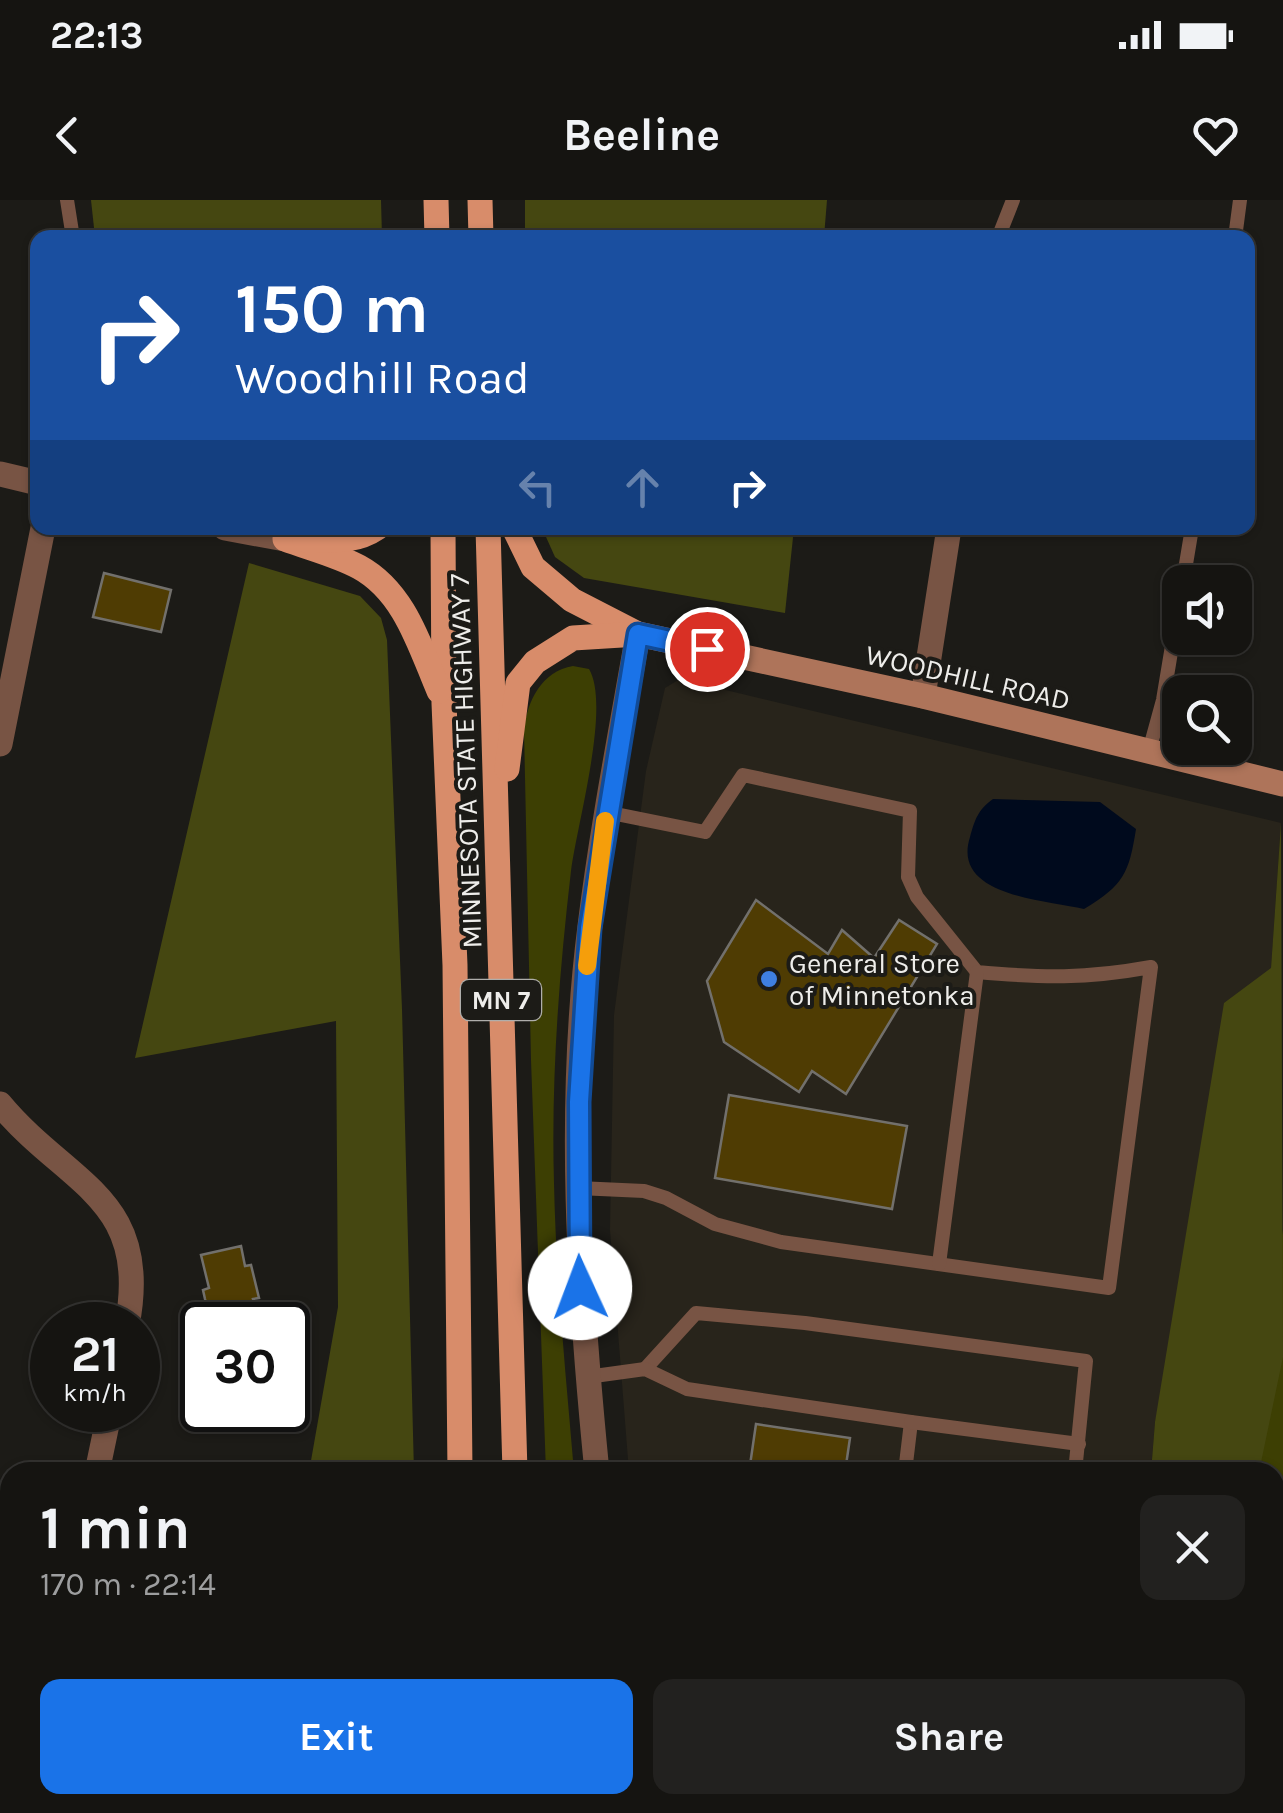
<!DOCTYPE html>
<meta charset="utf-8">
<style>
:root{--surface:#151411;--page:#22211f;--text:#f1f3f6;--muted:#9d9e9f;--line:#343331;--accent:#1a73e8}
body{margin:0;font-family:Karla,sans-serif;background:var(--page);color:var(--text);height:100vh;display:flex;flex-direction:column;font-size:38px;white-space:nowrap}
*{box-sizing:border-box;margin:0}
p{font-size:32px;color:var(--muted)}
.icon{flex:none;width:55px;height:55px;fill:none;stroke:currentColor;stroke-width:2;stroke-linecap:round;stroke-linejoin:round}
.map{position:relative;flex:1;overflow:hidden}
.sheet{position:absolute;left:0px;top:1262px;width:1285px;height:352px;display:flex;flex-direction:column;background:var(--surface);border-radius:30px 30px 0 0;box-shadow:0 2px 8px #0004,0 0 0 2px var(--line)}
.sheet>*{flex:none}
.banner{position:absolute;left:30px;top:30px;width:1225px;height:305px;border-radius:20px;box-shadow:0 2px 8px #0004,0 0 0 2px var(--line);background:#1a4fa0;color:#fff;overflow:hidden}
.tools{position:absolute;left:1162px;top:365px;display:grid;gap:20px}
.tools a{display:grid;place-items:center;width:90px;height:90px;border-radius:20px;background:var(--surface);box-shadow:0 2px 8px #0004,0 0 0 2px var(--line);font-size:50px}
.speed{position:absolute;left:30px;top:1102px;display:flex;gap:20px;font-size:50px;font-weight:700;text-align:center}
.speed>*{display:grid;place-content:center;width:130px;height:130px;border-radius:50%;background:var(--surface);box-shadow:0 2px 8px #0004,0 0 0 2px var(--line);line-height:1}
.speed small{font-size:25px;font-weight:400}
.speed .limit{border:5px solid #111;border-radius:15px;background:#fff;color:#111}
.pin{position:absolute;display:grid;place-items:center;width:85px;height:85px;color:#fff;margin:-42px;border:5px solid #fff;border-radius:50%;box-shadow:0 2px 10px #0007}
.me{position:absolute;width:110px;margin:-55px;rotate:358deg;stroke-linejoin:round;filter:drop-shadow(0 0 8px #0008)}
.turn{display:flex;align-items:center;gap:35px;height:210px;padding:0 40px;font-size:45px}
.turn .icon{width:130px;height:130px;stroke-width:2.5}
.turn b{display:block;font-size:70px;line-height:85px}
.lanes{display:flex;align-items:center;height:95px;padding:0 40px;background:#0003;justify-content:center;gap:50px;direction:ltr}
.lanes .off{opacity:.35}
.round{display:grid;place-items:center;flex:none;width:105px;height:105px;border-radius:20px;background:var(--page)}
.summary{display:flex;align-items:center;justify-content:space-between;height:170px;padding:0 40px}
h1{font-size:60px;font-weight:700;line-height:75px}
.cta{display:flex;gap:20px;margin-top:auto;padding:20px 40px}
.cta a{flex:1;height:115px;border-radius:20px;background:var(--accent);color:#fff;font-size:40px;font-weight:700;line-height:115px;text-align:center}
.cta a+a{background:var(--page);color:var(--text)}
.status{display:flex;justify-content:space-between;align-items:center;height:70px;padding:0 50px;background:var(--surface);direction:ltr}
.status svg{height:28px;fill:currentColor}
header{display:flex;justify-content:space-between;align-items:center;height:130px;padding:0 40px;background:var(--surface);font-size:45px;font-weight:700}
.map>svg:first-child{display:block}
</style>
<div class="status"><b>22:13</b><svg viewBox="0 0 49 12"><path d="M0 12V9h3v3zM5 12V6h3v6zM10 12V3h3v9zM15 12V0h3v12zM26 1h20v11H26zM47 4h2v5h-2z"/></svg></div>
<header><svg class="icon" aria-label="back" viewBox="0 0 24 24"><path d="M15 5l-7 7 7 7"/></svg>Beeline<svg class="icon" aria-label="heart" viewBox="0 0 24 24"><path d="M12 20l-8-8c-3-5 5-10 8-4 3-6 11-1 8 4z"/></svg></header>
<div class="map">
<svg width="1283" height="1613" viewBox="0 0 1283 1613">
<rect width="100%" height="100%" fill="#1c1b17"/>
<g fill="#28241b">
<polygon points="680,479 1281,623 1271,769 1155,1222 1151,1272 629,1272 610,1030 614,815 646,571 665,488"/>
<polygon points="660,1605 1123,1605 1123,1613 661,1613"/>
</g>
<g fill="#3d3f03">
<path d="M573,466L589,469C611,506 577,624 571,671C559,774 551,879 554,983C556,1080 566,1176 574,1272H546L531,860L524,530C527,501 542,471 573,466Z"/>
<polygon points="1283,1030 1283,1613 1164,1613 1275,1605 1275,1272 1233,1272"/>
</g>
<g fill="#454711">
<polygon points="91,0 381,0 382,37 95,37"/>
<polygon points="525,0 827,0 824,37 525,38"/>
<polygon points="542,328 794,328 785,413 584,378 555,357"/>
<polygon points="249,363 360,396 381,418 387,440 402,809 414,1272 309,1272 338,1107 336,821 135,858"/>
<polygon points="1281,623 1283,1157 1259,1272 1151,1272 1155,1222 1224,803 1271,768"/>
<polygon points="1283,1458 1283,1613 1123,1613 1123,1605 1275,1605 1275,1460"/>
<polygon points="252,1605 422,1605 422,1613 250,1613"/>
</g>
<path fill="#000a1d" d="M993,599L1100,602L1136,629C1129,673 1124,685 1084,709C1045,700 951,696 970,637C975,619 978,610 993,599Z"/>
<g fill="#4f3c03" stroke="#72706c" stroke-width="2.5">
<polygon points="104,373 171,390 161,432 93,417"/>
<polygon points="756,700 828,754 842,730 874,758 899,720 937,744 846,894 812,871 799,892 724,842 707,781"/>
<polygon points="729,895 907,926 892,1009 715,978"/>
<polygon points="241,1046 245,1066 251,1065 259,1098 253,1099 256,1108 247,1110 251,1125 217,1125 216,1121 211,1122 205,1099 203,1090 209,1088 201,1055"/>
<polygon points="756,1224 850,1238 845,1272 749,1272"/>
<polygon points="102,1605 146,1605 145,1613 101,1612"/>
</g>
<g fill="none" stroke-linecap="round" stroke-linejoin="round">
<g stroke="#785444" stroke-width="14">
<polyline points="67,0 73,38"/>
<polyline points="998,38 1013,0"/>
<polyline points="1235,38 1240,0"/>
<polyline points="1183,382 1192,328"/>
<polyline points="1149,551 1163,500 1180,398"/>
<path d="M578,988L644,991L666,998L715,1024L781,1042L1109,1088L1151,767C1085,779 1043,778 977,772L917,697L908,677L910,611L743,575L705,632L606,612"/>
<polyline points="939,1064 977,772"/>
<polyline points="645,1169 696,1113 805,1123 1086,1161 1075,1272"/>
<polyline points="587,1177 645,1169 687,1189 911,1222 905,1272"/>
<polyline points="911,1222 1079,1244"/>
<polyline points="902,1605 955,1613"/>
<polyline points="1031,1613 1033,1605"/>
</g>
<g stroke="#785444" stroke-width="25">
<polyline points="0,274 38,283"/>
<polyline points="225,328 285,339"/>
<polyline points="923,496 949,328"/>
<polyline points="0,544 43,328"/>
<path d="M0,904C67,985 152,997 127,1125"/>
<polyline points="97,1272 110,1210"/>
<path d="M597,1272C579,1091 567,908 590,726C602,628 621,531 638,434"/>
<polyline points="628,1605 629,1613"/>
<polyline points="30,1613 31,1605"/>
</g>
<polyline stroke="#ae745a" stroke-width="25" points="638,434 923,496 1283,584"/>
<g stroke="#d88c6a" stroke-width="25">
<polyline points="436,0 437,38"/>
<polyline points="480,0 481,38"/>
<polyline points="443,328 444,503 455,765 460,1272"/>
<polyline points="488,328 515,1272"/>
<polyline points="514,328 533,367 572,400 638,434"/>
<path d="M285,339C309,348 337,355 359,367C405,392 420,447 439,491"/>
<path d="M305,340C332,340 355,343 377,328"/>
<polyline points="507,569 518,483 535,462 573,438 638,434"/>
<polyline points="466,1605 466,1613"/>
<polyline points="524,1605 524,1613"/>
</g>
</g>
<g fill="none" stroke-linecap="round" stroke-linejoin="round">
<defs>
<polyline id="route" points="580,1088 579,902 590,728 638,434 707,449"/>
</defs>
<use href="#route" stroke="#114b97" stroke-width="25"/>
<use href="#route" stroke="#1a73e8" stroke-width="18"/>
<polyline stroke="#f59e0b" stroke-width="18" points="587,766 605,621"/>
</g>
<circle fill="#3f7fe0" stroke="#1c1b17" stroke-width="4" cx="769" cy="779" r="10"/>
<g text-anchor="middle" stroke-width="8" stroke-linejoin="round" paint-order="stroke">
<rect fill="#1c1b17" stroke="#afaeab" stroke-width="2.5" x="461" y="780" width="80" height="40" rx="8"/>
<g font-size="25" font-weight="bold" fill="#eeedea">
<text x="501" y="809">MN 7</text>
</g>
<g font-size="28" fill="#eeedea" stroke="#1c1b17">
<text transform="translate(968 477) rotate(13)" y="10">WOODHILL ROAD</text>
<text transform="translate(465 561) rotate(-92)" y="10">MINNESOTA STATE HIGHWAY 7</text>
</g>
<g font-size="28" fill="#eeedea" stroke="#1c1b17" text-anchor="start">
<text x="789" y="773">General Store<tspan x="789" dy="32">of Minnetonka</tspan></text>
</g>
</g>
</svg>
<div class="tools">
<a><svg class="icon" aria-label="sound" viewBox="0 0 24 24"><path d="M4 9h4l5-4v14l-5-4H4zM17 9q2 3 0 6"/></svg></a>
<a><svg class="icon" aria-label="search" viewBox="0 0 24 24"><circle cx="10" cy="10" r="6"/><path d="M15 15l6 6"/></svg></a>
</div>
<div class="speed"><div>21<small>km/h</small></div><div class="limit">30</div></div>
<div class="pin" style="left:707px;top:449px;background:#d93025"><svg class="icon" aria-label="arrive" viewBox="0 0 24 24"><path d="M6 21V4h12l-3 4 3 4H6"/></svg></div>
<svg class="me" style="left:580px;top:1088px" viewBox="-20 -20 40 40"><circle r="19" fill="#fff"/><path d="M0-13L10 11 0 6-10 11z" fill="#1a73e8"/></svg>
<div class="banner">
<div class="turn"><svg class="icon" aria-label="right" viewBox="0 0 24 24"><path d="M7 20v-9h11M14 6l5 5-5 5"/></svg><div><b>150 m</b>Woodhill Road</div></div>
<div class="lanes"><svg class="icon off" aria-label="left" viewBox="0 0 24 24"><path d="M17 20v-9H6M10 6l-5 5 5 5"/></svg><svg class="icon off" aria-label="ahead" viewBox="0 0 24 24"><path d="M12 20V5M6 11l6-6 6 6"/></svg><svg class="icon" aria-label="right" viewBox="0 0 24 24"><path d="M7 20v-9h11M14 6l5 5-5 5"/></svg></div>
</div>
<section class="sheet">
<div class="summary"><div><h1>1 min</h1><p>170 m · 22:14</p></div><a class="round"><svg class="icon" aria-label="close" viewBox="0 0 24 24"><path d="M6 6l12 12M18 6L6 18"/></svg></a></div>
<div class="cta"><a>Exit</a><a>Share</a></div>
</section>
</div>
